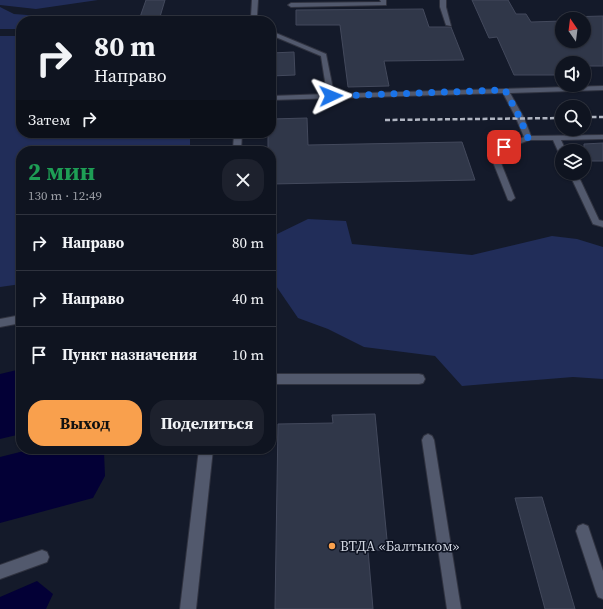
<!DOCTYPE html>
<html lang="ru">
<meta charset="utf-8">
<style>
:root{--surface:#0f1420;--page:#1d212d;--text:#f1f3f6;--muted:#9b9ea5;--line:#2f333e;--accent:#f9a04d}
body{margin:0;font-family:"Source Serif 4",serif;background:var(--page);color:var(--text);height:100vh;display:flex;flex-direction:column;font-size:15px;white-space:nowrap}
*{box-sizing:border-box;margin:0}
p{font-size:13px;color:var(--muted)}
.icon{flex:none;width:22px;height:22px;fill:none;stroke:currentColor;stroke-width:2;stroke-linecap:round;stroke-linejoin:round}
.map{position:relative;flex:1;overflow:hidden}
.details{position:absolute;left:16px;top:146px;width:260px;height:308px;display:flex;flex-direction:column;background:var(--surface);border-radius:16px;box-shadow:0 1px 3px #0004,0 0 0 1px var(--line)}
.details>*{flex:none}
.hud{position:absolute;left:16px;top:16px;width:260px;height:122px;border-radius:16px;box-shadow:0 1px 3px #0004,0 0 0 1px var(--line);background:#0f1420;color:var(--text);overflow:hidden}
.needle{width:26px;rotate:346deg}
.tools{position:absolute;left:555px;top:12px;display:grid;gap:8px}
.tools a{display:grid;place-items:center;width:36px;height:36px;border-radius:50%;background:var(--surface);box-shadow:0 1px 3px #0004,0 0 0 1px var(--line);font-size:20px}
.pin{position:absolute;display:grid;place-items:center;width:34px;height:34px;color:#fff;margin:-17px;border-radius:8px;box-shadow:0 2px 6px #0006}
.me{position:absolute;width:44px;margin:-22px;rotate:88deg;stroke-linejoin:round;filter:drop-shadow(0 0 3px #0008)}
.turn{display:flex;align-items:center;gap:14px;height:84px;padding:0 12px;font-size:18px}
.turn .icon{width:52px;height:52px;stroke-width:2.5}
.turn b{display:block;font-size:28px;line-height:34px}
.then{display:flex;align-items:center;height:38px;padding:0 12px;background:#0003;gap:8px;font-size:15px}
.round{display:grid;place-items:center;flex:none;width:42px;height:42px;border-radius:16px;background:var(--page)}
.headline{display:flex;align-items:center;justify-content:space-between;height:68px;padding:0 12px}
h1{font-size:24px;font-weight:700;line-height:30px;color:#1e9e55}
.primary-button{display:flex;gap:8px;margin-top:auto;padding:8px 12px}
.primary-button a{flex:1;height:46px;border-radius:16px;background:var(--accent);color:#111;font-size:16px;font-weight:700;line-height:46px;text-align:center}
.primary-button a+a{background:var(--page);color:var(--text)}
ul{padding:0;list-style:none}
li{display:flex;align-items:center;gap:12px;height:56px;padding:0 12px;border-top:1px solid var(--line)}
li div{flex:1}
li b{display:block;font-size:15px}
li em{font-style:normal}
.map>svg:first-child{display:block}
</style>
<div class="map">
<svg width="603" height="609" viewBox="0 0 603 609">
<rect width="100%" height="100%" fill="#141a2a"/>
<g fill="#212d59">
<polygon points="0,0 98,0 36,9 0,5"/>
<polygon points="0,7 14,14 104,21 21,21 21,29 0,29"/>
<polygon points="0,36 21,36 21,133 190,133 190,151 21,151 21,284 0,287"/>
<polygon points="308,219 346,221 352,244 472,255 552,236 577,239 603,247 603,379 573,377 462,386 435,356 364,347 328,329 298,318 272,280 271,237"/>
</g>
<g fill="#030036">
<polygon points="21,369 21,434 0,439 0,374"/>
<polygon points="32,449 102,449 104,452 105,476 93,498 0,523 0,457"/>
<polygon points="37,581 53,594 46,609 0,609 0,597"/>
</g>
<g fill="#303749" stroke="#43495c">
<polygon points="146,0 165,0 159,20 139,20"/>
<polygon points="472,0 508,0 516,14 526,14 531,22 562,21 562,41 584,41 584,19 569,19 567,17 603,16 603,66 584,66 584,63 562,63 562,66 557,66 561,75 514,75 497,37 489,38"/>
<polygon points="423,9 429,27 451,27 464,60 384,61 389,86 348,87 340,25 296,25 296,10"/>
<polygon points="294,52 295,75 271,76 271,53"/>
<polygon points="307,118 308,145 462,142 475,180 271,184 271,151 268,151 268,133 271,133 271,119"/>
<polygon points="603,143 603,161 584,161 584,144"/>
<polygon points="375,414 388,550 368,550 373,609 275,609 278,424 333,423 332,415"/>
<polygon points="542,497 575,609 545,609 515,498"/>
</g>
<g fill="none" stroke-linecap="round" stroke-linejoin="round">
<defs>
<g id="service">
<polygon points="252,0 258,0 257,16 262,21 255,21 251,17"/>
<polygon points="380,0 386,0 386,5 291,7 288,5 291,3 381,2"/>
<polygon points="440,0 446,0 446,7 451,26 446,25 440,7"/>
<polygon points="271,31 326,54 334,94 603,86 603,90 510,93 524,118 531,136 603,135 603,139 561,140 566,151 562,151 562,153 558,151 553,140 529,140 497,153 515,198 511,201 508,200 489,152 524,137 516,118 503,93 271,100 271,96 327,94 321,56 271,35"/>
<polygon points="569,173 577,173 599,220 603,221 603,227 593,224"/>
<polygon points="21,315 21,323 0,327 0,319"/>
<polygon points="271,374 419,374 423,375 425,379 423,383 419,384 271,384"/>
<polygon points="428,434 432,436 434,440 461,609 447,609 422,440 424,436"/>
<polygon points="583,524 588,526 603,571 603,599 598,597 596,592 576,531 578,526"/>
<polygon points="42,550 47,552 49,557 47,562 0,579 0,565"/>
</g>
<g id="minor">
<polygon points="234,133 242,133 241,151 233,151"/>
<polygon points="199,449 213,449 196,609 180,609"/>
</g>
</defs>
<use href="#service" stroke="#303340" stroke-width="2"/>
<use href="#minor" stroke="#303340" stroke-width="2"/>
<use href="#service" fill="#52596d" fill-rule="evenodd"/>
<use href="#minor" fill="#52596d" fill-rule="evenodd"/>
<g stroke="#b0b5c1" stroke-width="2.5" stroke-dasharray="5 2.5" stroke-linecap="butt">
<polyline points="584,117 603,117"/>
<polyline points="385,120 562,118"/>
</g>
</g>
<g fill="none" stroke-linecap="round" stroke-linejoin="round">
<polyline stroke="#1a73e8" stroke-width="7" stroke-dasharray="0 12.6" points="331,96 505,90 520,118 528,138 504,147"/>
</g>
<circle fill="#f9a04d" stroke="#0c1120" stroke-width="1.5" cx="332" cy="546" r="4"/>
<g text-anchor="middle" stroke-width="3" stroke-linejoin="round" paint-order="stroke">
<g font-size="14" fill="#d1d6e1" stroke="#0c1120" text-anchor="start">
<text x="340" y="551">ВТДА «Балтыком»</text>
</g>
</g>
</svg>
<div class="tools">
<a><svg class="needle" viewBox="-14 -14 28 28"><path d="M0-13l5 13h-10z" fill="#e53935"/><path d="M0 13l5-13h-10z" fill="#9b9ea5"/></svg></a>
<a><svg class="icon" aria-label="sound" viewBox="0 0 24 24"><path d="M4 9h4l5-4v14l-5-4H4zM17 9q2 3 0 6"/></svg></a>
<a><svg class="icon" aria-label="search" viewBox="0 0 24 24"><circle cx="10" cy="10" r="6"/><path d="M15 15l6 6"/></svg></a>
<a><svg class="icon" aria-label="layers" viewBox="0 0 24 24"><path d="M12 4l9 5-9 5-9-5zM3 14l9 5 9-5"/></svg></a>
</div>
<div class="pin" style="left:504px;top:147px;background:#d93025"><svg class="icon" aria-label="arrive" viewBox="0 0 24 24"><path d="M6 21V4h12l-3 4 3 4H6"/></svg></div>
<svg class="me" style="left:331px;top:96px" viewBox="-20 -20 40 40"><path d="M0-17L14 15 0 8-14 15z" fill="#1a73e8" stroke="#fff" stroke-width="4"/></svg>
<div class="hud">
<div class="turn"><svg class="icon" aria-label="right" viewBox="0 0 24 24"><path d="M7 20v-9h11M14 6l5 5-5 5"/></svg><div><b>80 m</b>Направо</div></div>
<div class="then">Затем<svg class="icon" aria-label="right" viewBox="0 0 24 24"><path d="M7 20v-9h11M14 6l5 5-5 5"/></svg></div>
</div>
<section class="details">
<div class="headline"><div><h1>2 мин</h1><p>130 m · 12:49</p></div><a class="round"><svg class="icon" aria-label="close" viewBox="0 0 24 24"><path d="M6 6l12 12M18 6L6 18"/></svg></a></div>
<ul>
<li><svg class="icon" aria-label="right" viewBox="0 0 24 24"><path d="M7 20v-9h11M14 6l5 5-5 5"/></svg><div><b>Направо</b></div><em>80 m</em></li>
<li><svg class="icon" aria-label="right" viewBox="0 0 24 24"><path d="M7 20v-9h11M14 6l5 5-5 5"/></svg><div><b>Направо</b></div><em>40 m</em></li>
<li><svg class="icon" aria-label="arrive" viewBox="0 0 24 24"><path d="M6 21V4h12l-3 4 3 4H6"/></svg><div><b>Пункт назначения</b></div><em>10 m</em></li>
</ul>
<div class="primary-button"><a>Выход</a><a>Поделиться</a></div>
</section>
</div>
